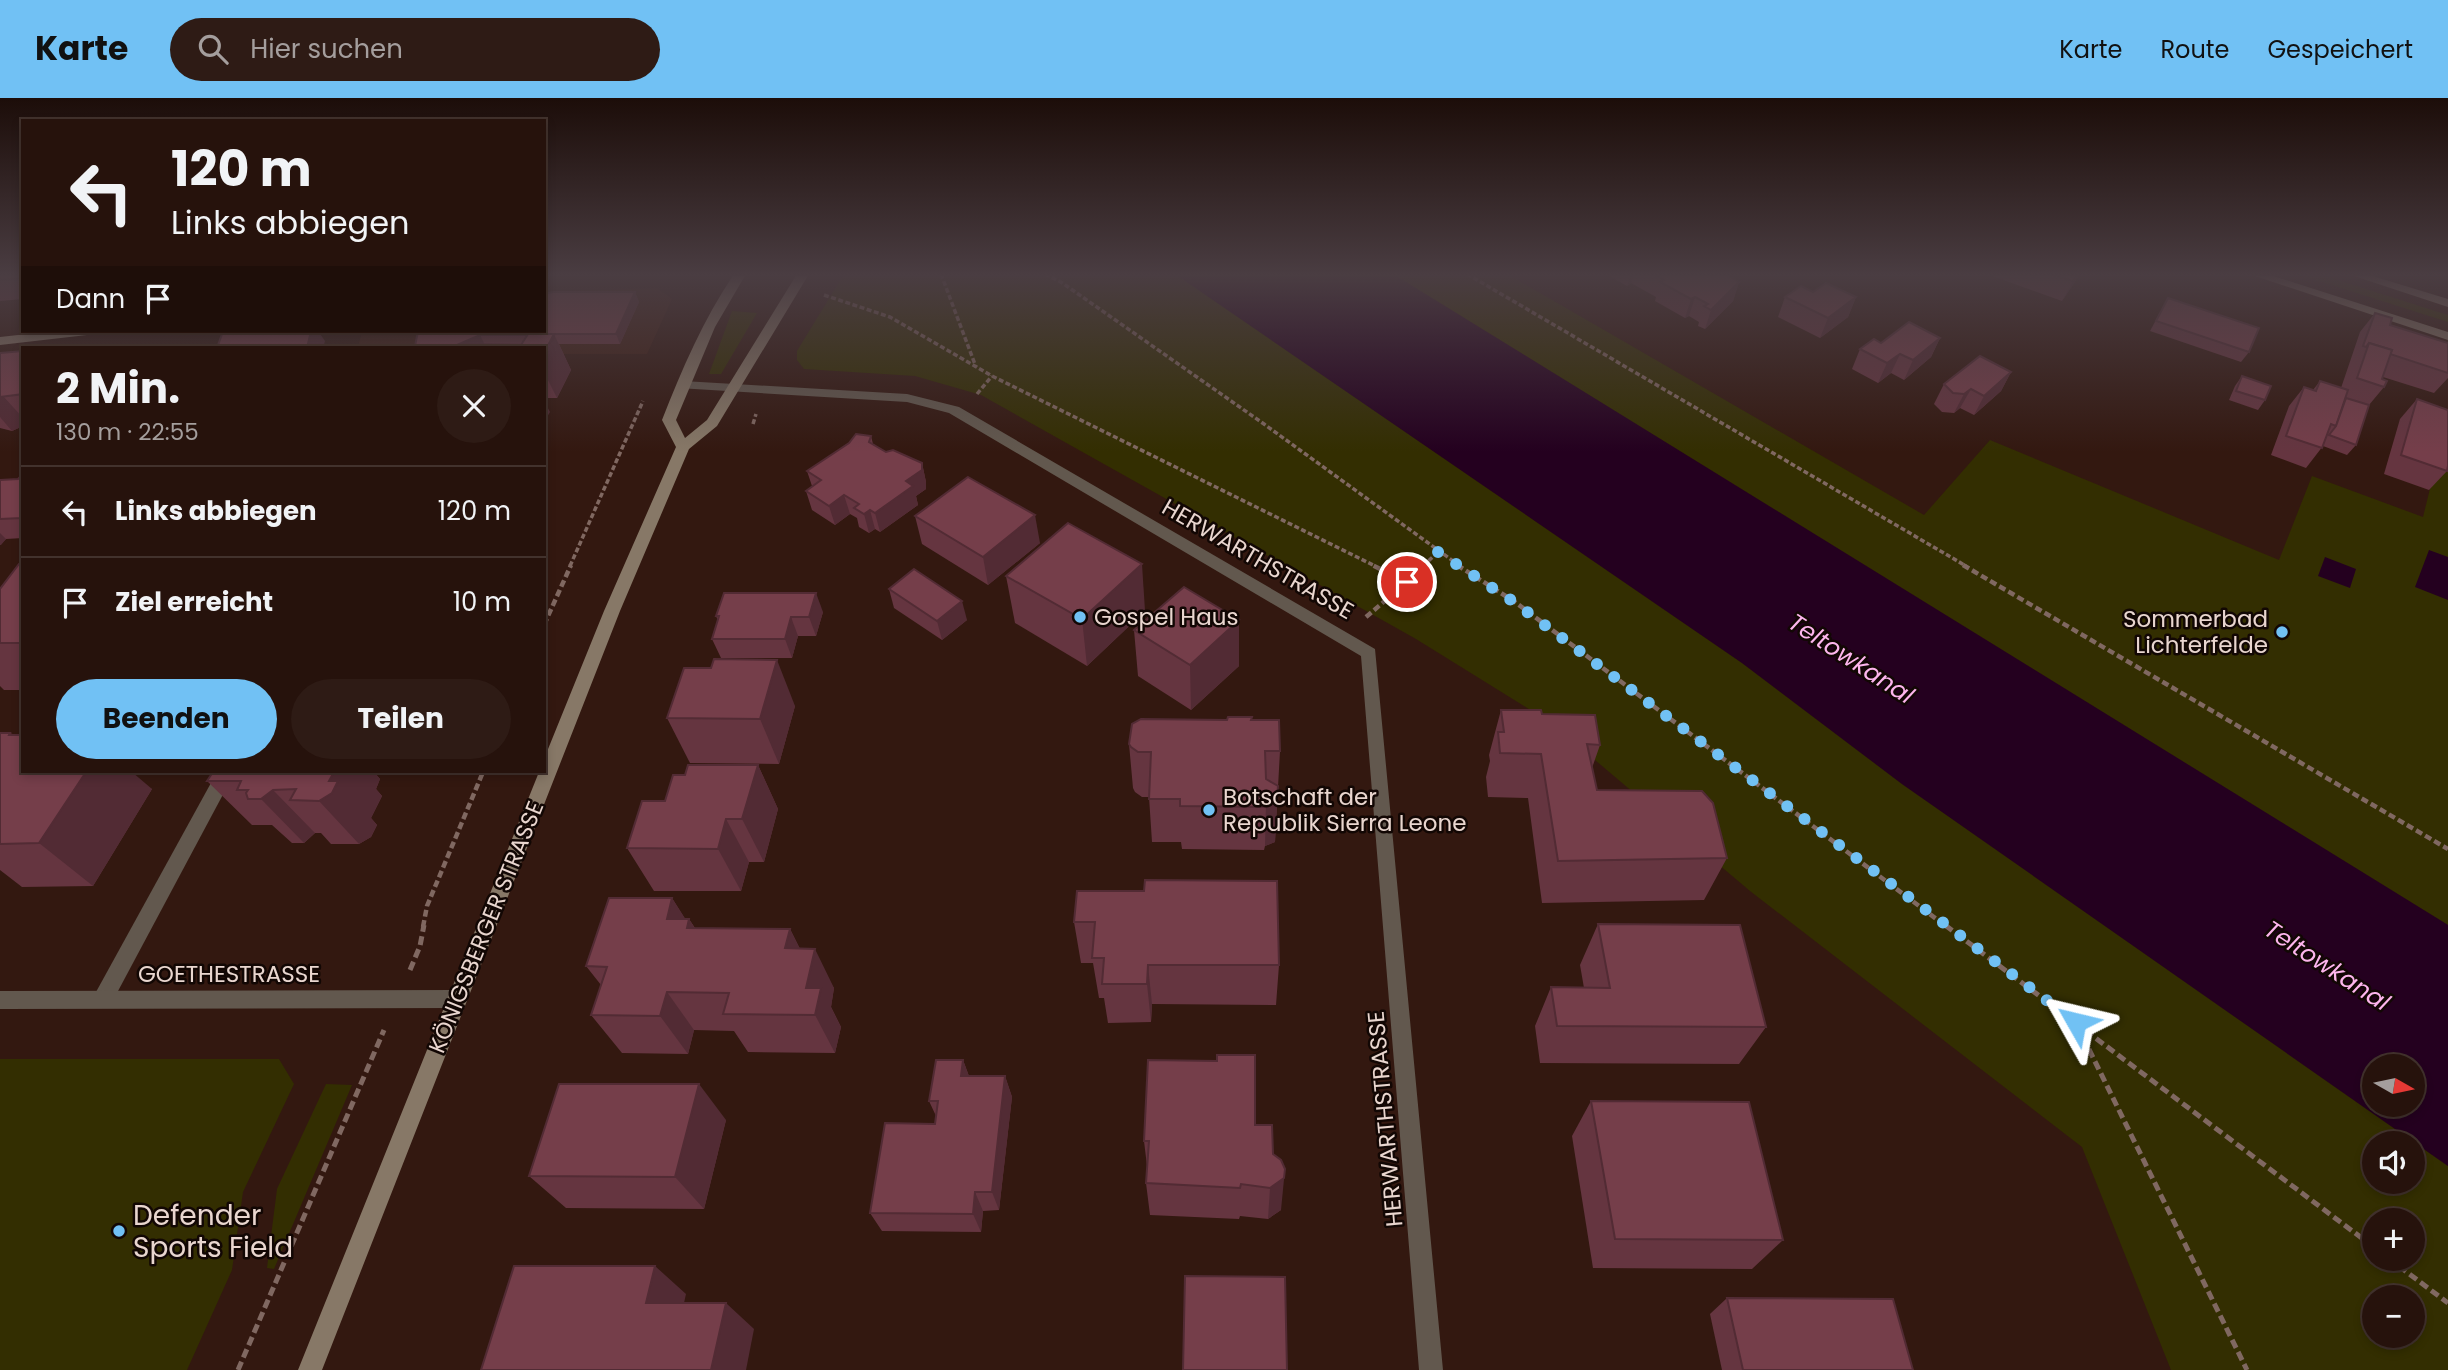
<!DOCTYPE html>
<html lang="de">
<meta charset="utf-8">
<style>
:root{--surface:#26120c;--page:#2e1b15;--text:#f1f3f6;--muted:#a49e9d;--line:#42322d;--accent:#71c1f4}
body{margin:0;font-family:Poppins,sans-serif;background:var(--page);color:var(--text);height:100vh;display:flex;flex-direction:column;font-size:26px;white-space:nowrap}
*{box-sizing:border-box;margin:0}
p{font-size:23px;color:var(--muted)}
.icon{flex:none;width:38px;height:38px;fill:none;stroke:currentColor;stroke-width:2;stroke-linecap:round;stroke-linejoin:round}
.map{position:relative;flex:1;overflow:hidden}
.side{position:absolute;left:21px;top:248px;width:525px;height:427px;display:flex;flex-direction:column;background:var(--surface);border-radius:0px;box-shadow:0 4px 10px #0003,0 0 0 2px var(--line)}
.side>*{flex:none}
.guide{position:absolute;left:21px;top:21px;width:525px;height:214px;border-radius:0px;box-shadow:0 4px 10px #0003,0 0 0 2px var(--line);background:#26120c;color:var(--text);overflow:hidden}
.needle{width:46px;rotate:99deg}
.tools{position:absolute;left:2362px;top:956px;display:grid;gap:14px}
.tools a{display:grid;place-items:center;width:63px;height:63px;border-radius:50%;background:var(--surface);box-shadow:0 4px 10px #0003,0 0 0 2px var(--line);font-size:35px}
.pin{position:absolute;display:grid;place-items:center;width:60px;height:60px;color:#fff;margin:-30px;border:4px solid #fff;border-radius:50%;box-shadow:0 2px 7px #0007}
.me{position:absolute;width:77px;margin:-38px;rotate:307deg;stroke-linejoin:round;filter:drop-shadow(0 0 5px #0008)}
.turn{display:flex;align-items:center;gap:24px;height:147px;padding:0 35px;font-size:32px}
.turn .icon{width:91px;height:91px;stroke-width:2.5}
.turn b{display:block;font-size:49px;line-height:60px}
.then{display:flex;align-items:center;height:66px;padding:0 35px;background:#0003;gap:14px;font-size:26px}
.round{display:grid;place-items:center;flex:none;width:74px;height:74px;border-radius:37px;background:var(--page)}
.overview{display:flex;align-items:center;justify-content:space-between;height:119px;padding:0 35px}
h1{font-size:42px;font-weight:700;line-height:52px}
.primary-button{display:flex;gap:14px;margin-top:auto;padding:14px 35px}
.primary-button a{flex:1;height:80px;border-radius:42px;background:var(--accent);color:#111;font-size:28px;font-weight:700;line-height:80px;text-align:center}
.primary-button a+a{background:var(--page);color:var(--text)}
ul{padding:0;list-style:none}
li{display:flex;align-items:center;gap:21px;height:91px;padding:0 35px;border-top:2px solid var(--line)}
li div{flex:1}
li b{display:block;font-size:26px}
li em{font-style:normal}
header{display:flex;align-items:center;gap:42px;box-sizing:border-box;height:98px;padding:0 35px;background:var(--accent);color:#111}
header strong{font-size:33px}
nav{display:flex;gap:38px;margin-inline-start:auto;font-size:24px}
.search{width:490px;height:63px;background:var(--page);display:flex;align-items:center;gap:18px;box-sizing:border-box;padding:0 24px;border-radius:38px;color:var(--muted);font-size:26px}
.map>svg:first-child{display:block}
</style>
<header>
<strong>Karte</strong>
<div class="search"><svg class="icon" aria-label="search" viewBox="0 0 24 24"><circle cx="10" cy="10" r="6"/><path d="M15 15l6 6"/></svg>Hier suchen</div>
<nav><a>Karte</a><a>Route</a><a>Gespeichert</a></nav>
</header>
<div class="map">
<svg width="2448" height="1272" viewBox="0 0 2448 1272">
<rect width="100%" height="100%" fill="#331810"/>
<polygon fill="#3f1e13" points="657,190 672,201 647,256 544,256 544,250 358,250 362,233 544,233 544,194"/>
<g fill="#332e01" fill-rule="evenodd">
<path d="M844,176H1175L1742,565L1902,686L2448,1068V1272H2171L2082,1049L1750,793L1550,624L1416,541L981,297L915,278L804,271L797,262V253ZM2375,1045H2413V1083H2375ZM2375,1122H2413V1160H2375ZM2375,1199H2413V1237H2375Z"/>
<polygon points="1393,176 1507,176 1924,417 1990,342 2279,462 2312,378 2423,419 2448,318 2448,827"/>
<polygon points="2297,176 2319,176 2448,217 2448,224"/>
<polygon points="732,213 757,215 721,276 709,276"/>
<polygon points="0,961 279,961 294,986 243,1094 232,1172 187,1272 0,1272"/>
<polygon points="326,986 352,987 274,1171 267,1170 277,1091"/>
</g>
<g fill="#24001f" fill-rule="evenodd">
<path d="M1175,176H1393L2448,827V1068L1902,686L1742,565ZM2375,968H2413V1006H2375Z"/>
<polygon points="2429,452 2448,459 2448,502 2415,489"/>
<polygon points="2325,459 2356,471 2350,490 2318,478"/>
</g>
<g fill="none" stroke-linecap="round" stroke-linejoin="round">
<g stroke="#806861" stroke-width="3.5" stroke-dasharray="5 2.5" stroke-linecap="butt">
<polyline points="941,176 976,269"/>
<polyline points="1045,176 1061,184 1264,326 1460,468"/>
<polyline points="1467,176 1966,468"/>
<polyline points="824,197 890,219 992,278 1375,468"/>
<polyline points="977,296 992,278"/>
<polyline points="753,326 756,316"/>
<polyline points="570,468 643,303"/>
<polyline points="1423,468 1438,454"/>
</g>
<g stroke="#806861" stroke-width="4.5" stroke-dasharray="7 3.5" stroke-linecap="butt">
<polyline points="1457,467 1515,504 1947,829"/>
<polyline points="1963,467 2448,751"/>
<polyline points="1407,484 1425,467"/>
<polyline points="1366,519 1407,484 1372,467"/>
<polyline points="544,527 571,467"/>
<polyline points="423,829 427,808 483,674"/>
</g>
<g stroke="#806861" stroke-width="5" stroke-dasharray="9 4.5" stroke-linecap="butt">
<polyline points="1945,827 2375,1150"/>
<polyline points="410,872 420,848 424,827"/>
<polyline points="2077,927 2247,1272"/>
<polyline points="2388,1160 2448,1205"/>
<polyline points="238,1272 384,932"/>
</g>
<polygon fill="#62584e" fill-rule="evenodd" points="217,674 235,674 110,908 103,910 96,908 93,901 96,894"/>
<g fill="#62584e" fill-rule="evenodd">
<polygon points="683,283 907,296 959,309 1375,551 1443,1272 1419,1272 1361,558 949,315 907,304 678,290 678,284"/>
<polygon points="457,892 464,894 467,901 464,908 457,910 0,911 0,893"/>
</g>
<g fill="#877867" fill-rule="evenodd">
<path d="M734,176H746L715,229L676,322L685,340L707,322L797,176H809L717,328L689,351L620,513L322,1272H298L539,674H544V661L604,513L676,349L662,322C682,271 703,222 734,176Z"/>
<polygon points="2249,176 2267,176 2448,234 2448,242"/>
<polygon points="2348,176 2366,176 2448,201 2448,209"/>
<polygon points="54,233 94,233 87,237 0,247 0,239"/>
</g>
</g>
<g fill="#653540">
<polygon points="0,176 23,176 23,201 0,203"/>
<polygon points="1606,176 1726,176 1739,184 1733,203 1705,231 1698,228 1699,224 1689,218 1685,220 1655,203 1656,199 1631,185 1627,188"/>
<polygon points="1987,176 2080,176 2062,203"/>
<polygon points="635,194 639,204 620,246 559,246 571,272 557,300 544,300 544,250 416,250 415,248"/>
<polygon points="1813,194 1856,199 1848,219 1820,240 1778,219 1785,199"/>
<polygon points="2168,200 2249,254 2241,264 2150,233"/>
<polygon points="2375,215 2390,227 2448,245 2448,280 2434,295 2383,279 2382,281 2384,289 2369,307 2356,347 2347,357 2323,348 2306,370 2271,357 2289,308 2304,289 2313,292 2320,283 2341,290 2360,234"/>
<polygon points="1940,240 1931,259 1904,282 1891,275 1878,285 1852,271 1860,251 1881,245"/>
<polygon points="23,253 23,328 12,333 0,330 0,255"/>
<polygon points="2011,274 2001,293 1974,317 1960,310 1954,315 1942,314 1934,306 1944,286"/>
<polygon points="2242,278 2265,302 2258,312 2229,302 2235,288"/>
<polygon points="2417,301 2447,373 2429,392 2384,376 2400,321"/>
<polygon points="871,338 873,346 886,354 922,365 926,384 926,391 916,398 918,407 880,434 875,431 869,435 859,429 857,420 850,416 835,427 812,412 806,393 812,388 807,373"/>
<polygon points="23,376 23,440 6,441 0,447 0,382 18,381"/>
<polygon points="915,418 1040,445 988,487 922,446"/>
<polygon points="23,466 23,592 4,592 0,588 0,491"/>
<polygon points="1006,478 1145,513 1087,568 1015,525"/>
<polygon points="889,491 967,522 942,542 894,510"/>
<polygon points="823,514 816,538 798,538 792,560 721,560 712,541 718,523 716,518"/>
<polygon points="1134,532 1239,568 1191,612 1138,578"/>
<polygon points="711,570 795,608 779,666 690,665 667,620"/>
<polygon points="1501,612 1542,616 1600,647 1592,670 1597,692 1727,760 1704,802 1542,805 1528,700 1488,699 1486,679 1490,663 1489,657"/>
<polygon points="1251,622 1280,653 1275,744 1265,748 1264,752 1182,751 1181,744 1152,744 1149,699 1142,699 1135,694 1133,690 1129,646"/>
<polygon points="0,635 10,635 152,691 93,788 22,789 0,772"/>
<polygon points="758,667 778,711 764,764 749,764 741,793 654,793 627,750 685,677"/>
<polygon points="213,674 374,674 380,681 376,691 382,698 371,720 377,727 371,739 359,746 331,746 321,735 315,735 304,745 292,745 272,727 252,727 207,683"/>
<polygon points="1077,793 1279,867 1276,907 1152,906 1151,924 1108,925 1104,900 1099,900 1093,865 1081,865 1074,824"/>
<polygon points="672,800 685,821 689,821 695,830 790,831 800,851 834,890 831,909 841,929 835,955 748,954 734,933 694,932 688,956 622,955 591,917 601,887 586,868"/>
<polygon points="1598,826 1766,929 1739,966 1540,965 1535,928 1551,889 1584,890 1580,867"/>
<polygon points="963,962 969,978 1005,978 1012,999 999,1112 983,1113 981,1134 882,1133 870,1115 935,1026 936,1018 929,1003"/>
<polygon points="1591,1003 1783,1142 1752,1171 1593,1170 1572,1038"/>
<polygon points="726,1022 704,1111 566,1110 529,1078"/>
<polygon points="1255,1027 1273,1056 1281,1112 1268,1121 1240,1118 1239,1121 1150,1117 1146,1085 1147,1068 1144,1043"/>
<polygon points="1727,1200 1913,1272 1722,1272 1710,1216"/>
</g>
<g fill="#522b34">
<polygon points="1631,176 1634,176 1631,185 1627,188"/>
<polygon points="2078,176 2080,176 2062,203 2073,183"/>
<polygon points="1739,184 1733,203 1705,231 1711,212"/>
<polygon points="635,194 639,204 620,246 616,236"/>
<polygon points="1695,199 1689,218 1685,220 1691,201"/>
<polygon points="1856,199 1848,219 1820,240 1828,220"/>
<polygon points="311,233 318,233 325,243 323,250 307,250"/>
<polygon points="554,236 571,272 557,300 544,274 544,255"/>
<polygon points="480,237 485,247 477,250 450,250"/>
<polygon points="1940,240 1931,259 1904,282 1913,262"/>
<polygon points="1900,256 1891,275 1878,285 1887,265"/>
<polygon points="2011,274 2001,293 1974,317 1984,298"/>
<polygon points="1971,291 1960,310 1954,315 1964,296"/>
<polygon points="3,298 23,320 23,328 12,333 0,319 0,299"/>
<polygon points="544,303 550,314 544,324"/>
<polygon points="922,365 926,384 926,391 916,398 918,407 880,434 875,415"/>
<polygon points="844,397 850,416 835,427 829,408"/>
<polygon points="870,412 875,431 869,435 864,416"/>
<polygon points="1035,417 1040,445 988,487 983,459"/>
<polygon points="0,435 6,441 1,447 0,447"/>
<polygon points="1142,466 1145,513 1087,568 1082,521"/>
<polygon points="816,495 823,514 816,538 809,519"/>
<polygon points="962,503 967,522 942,542 937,523"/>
<polygon points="791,519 798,538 792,560 785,541"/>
<polygon points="1239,522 1239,568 1191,612 1190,567"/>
<polygon points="777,562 795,608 779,666 760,621"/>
<polygon points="758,667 778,711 764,764 742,721"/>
<polygon points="70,674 132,674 152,691 93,788 39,745"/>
<polygon points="334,674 374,674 380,681 376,691 382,698 371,720 377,727 371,739 359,746 319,703"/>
<polygon points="1278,688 1275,744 1265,748 1266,705"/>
<polygon points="273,692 315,735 304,745 261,701"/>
<polygon points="726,721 749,764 741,793 718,751"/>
<polygon points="672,800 688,825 689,821 715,862 667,821"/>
<polygon points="790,831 810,871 785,850"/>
<polygon points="815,851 834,890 831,909 841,929 835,955 815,917 806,890"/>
<polygon points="1148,867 1152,906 1151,924 1147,886"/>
<polygon points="667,894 694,932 688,956 660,918"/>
<polygon points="963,962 971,984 961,978"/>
<polygon points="1005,978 1012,999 999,1112 992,1094"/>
<polygon points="699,986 726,1022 704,1111 675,1079"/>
<polygon points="1285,1071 1281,1112 1268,1121 1270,1090"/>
<polygon points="975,1094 983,1113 981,1134 973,1116"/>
<polygon points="655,1168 686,1196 678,1232 646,1205"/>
<polygon points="726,1205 754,1231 746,1272 711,1272"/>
</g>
<g fill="#753e4a" stroke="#522b34" stroke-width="2">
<polygon points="0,176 23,176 23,180 0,182"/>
<polygon points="1653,176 1726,176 1739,184 1711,212 1704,208 1708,206 1695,199 1691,201 1660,184 1664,182"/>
<polygon points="2051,176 2078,176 2073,183"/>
<polygon points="1826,185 1856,199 1828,220 1785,199 1801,188 1813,194"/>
<polygon points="553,194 635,194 616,236 528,236 527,237 480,237 450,250 417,250 415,248 418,233 544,233 544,196"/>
<polygon points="2168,200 2259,230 2249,254 2156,223"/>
<polygon points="2375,215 2392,220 2390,227 2448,245 2448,275 2390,256 2392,252 2369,245 2366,249 2363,248"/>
<polygon points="1909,224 1940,240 1913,262 1900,256 1887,265 1860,251 1874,241 1881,245"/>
<polygon points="242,233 311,233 307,250 217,250 222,236"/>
<polygon points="528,236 554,236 544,255 544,250 458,250 460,246 521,247"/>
<polygon points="2369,245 2392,252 2382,281 2387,283 2384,289 2357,280"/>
<polygon points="23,253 23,296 0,299 0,255"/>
<polygon points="1980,258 2011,274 1984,298 1971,291 1964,296 1953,295 1944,286"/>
<polygon points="2242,278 2271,288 2265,302 2236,293"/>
<polygon points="2320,283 2348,292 2336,328 2331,326 2322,350 2286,338 2304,289 2316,293"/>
<polygon points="2346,300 2369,307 2356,347 2329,337 2336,328"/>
<polygon points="2417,301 2448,312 2448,368 2447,373 2401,357"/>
<polygon points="856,336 871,338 869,344 886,354 893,352 922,365 922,372 906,383 913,388 875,415 870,412 864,416 854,410 859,406 844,397 829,408 806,393 821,382 807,373 849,345"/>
<polygon points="23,376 23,419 22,420 0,421 0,382 18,381"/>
<polygon points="968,379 1035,417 983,459 915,418"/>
<polygon points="1068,425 1142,466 1082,521 1006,478"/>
<polygon points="19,466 23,466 23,545 0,545 0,491"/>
<polygon points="914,471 962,503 937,523 889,491"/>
<polygon points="1184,489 1239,522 1190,567 1134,532"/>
<polygon points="724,495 816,495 809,519 791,519 785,541 712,541 719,518 716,518"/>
<polygon points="714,561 777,562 760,621 667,620 684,570 711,570"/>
<polygon points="1501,612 1541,612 1542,616 1595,617 1600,647 1587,646 1597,692 1702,693 1713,705 1727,760 1558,763 1541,656 1500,655 1498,634 1504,634"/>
<polygon points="1228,619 1252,619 1251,622 1279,622 1280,653 1265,653 1266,681 1278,688 1277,700 1266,705 1266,709 1180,708 1180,701 1149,701 1151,654 1138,654 1131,649 1129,646 1132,626 1141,621 1227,622"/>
<polygon points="0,635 10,635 9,637 23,637 23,674 86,674 39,745 0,746"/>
<polygon points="688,667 758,667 742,721 726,721 718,751 627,750 642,703 665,703 673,677 685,677"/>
<polygon points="213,674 334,674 329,683 338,683 332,695 319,703 290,702 296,691 273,692 261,701 248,701 246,695 248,692 237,692 241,683 207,683"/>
<polygon points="1145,782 1277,783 1279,867 1148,867 1147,886 1102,886 1104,860 1092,860 1095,824 1074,824 1077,793 1144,793"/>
<polygon points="609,800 672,800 667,821 689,821 687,830 790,831 785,850 815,851 806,890 821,890 815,917 723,916 729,895 667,894 660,918 591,917 607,869 586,868"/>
<polygon points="1598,826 1740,827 1766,929 1557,928 1551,889 1610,890"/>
<polygon points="1217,957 1255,957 1255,1027 1272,1027 1273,1056 1281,1062 1285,1071 1284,1080 1270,1090 1241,1086 1240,1090 1146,1085 1149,1043 1144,1043 1148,962 1217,963"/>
<polygon points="936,962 963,962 961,978 1005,978 992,1094 975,1094 973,1116 870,1115 885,1025 935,1026 938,1003 929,1003"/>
<polygon points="559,986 699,986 675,1079 529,1078"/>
<polygon points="1591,1003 1749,1004 1783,1142 1615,1141"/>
<polygon points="514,1168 655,1168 646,1205 726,1205 711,1272 481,1272"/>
<polygon points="1185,1178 1285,1179 1287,1272 1183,1272"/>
<polygon points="1727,1200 1893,1201 1913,1272 1743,1272"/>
</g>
<linearGradient id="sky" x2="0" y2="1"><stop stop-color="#1c0d09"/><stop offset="0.5" stop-color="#4a3d42"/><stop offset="1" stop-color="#4a3d42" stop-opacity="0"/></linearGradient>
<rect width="2448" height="354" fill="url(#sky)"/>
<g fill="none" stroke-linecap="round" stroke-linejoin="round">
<polyline stroke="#71c1f4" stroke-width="12" stroke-dasharray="0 21.6" points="1407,484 1438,454 1514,504 2076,924"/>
</g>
<g fill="#71c1f4" stroke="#120704" stroke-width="2.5">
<circle cx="1080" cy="519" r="7"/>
<circle cx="2282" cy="534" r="7"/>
<circle cx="1209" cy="712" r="7"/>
<circle cx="119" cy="1133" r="7"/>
</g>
<g text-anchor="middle" stroke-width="5" stroke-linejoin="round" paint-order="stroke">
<g font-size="23" fill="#e9d6cf" stroke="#120704">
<text transform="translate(1258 461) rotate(30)" y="8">HERWARTHSTRASSE</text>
<text transform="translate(486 829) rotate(-68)" y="8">KÖNIGSBERGER STRASSE</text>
<text x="229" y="884">GOETHESTRASSE</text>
<text transform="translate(1385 1021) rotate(-95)" y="8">HERWARTHSTRASSE</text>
</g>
<g font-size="23" fill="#e9d6cf" stroke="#120704" text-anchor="start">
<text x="1094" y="527">Gospel Haus</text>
<text x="2268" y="529" text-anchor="end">Sommerbad<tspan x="2268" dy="26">Lichterfelde</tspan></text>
<text x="1223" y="707">Botschaft der<tspan x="1223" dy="26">Republik Sierra Leone</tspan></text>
</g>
<g font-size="24" font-style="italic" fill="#fdb5ed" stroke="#120704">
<text transform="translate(1851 561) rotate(33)" y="8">Teltowkanal</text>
<text transform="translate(2327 868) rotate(33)" y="8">Teltowkanal</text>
</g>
<g font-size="28" fill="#e9d6cf" stroke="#120704" text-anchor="start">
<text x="133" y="1127">Defender<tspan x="133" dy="32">Sports Field</tspan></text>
</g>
</g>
</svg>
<div class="tools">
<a><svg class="needle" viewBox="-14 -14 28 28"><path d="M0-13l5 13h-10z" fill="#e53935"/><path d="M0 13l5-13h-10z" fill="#a49e9d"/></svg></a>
<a><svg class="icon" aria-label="sound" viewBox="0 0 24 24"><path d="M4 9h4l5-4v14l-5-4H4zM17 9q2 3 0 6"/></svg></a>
<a>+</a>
<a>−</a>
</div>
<div class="pin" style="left:1407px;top:484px;background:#d93025"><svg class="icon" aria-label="arrive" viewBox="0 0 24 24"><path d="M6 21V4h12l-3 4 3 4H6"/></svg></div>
<svg class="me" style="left:2076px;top:924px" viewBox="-20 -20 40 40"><path d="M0-17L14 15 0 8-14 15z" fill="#71c1f4" stroke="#fff" stroke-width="4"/></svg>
<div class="guide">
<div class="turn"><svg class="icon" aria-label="left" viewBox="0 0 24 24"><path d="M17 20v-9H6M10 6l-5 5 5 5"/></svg><div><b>120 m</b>Links abbiegen</div></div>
<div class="then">Dann<svg class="icon" aria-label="arrive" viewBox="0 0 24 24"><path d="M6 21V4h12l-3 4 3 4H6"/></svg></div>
</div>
<section class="side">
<div class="overview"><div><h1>2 Min.</h1><p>130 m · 22:55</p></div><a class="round"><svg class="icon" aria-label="close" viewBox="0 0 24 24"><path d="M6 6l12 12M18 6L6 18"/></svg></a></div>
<ul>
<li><svg class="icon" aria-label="left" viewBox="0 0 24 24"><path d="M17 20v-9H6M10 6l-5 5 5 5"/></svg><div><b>Links abbiegen</b></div><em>120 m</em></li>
<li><svg class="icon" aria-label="arrive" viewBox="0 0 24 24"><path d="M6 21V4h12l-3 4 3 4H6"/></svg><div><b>Ziel erreicht</b></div><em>10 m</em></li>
</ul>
<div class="primary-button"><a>Beenden</a><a>Teilen</a></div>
</section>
</div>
